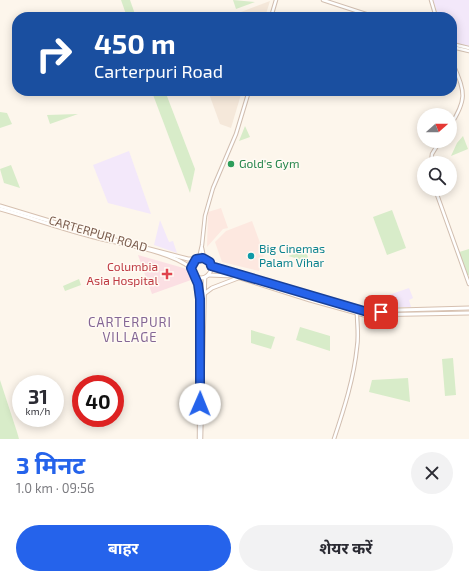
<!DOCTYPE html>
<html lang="hi">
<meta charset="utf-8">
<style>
:root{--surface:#fff;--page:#f2f2f3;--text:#2b2b33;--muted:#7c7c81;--accent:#2563eb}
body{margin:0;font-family:"Exo 2","Noto Sans Devanagari",sans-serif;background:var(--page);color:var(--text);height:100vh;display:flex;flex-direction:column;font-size:15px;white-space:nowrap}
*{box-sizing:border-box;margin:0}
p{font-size:13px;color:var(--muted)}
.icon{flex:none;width:22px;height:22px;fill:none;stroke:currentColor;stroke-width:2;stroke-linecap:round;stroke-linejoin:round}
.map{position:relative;height:439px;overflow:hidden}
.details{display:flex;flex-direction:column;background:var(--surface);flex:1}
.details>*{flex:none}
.guide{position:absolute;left:12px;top:12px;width:445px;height:84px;border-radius:16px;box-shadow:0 2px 10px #0003;background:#1a4fa0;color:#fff;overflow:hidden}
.needle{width:26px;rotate:69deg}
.buttons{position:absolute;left:417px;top:108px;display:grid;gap:8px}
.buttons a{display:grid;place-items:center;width:40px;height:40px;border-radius:50%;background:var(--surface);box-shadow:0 2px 10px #0003;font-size:20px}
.speed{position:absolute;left:12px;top:375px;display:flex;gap:8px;font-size:20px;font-weight:700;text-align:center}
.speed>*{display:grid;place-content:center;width:52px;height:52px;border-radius:50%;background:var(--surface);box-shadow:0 2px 10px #0003;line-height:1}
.speed small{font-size:10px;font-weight:400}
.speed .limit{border:6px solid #d22;background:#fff;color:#111}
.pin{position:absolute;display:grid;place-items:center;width:34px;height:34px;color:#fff;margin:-17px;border-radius:8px;box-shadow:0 2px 6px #0006}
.me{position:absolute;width:44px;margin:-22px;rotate:1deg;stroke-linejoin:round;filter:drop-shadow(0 0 3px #0008)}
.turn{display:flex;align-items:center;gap:14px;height:84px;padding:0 16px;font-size:18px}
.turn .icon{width:52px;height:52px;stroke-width:2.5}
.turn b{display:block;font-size:28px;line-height:34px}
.round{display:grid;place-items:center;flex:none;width:42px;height:42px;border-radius:21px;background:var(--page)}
.overview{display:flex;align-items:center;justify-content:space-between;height:68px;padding:0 16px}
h1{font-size:24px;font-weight:700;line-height:30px;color:var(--accent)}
.cta{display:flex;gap:8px;margin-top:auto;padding:8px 16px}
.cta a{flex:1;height:46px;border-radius:24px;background:var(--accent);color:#fff;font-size:16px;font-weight:700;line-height:46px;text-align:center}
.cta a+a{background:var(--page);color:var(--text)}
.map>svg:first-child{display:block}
</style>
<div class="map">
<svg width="469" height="439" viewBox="0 0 469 439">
<rect width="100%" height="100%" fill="#fdf6ec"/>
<g fill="#f5e8da">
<polygon points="270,1 265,17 228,17"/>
<polygon points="208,91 242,91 231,128 220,124"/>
</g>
<g fill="#fde8e0">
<polygon points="221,208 228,228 223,229 207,247 208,212"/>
<polygon points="252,221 264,254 259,271 222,262 215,242 226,231"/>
</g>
<g fill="#f3e8fa">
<polygon points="433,0 469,0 469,46 452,42 452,17 439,17"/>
<polygon points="129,151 151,214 108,203 93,165"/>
<polygon points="160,220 169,242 173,241 177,253 154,245"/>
<polygon points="409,288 413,298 409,300 411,307 380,307 377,299"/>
</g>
<polygon fill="#fbdfe3" points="138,255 187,269 191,280 152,294"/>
<g fill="#d8ecc9">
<polygon points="121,0 130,0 136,17 127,17"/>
<polygon points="233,0 255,2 236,9"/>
<polygon points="155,91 165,91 195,169 190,193 152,92"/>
<polygon points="0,112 7,113 12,124 0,128"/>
<polygon points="78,114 50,124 47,115"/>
<polygon points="245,126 250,137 239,141"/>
<polygon points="463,136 468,149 451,156 457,143"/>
<polygon points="11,165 20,188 4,183 0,169"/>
<polygon points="392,210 406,248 387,255 373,217"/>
<polygon points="469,249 469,275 465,277 456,253"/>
<polygon points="305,250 310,262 288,256"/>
<polygon points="79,279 81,285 65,291 63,286"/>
<polygon points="300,327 330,336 330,351 296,340"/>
<polygon points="251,330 275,337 271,349 251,343"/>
<polygon points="453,358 456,395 445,396 442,359"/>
<polygon points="408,378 410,402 369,392 372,380"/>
<polygon points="0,380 17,432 19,439 0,439"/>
</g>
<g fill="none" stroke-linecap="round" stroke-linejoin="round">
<defs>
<g id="tertiary">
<polyline points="323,0 375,17"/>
<polyline points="431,0 436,17"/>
<polyline points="271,17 276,0"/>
<polyline points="452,44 469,48"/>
<polyline points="452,47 469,51"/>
<path d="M450,126C469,97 464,91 452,61"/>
<polyline points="431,163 432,154 440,141"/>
<polyline points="435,189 469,284"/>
<polyline points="202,248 204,258"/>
<polyline points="199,258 202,245 205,216 213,188 236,134 249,91"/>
<polyline points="195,276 200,299 199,439"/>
<polyline points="201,439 205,277"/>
<path d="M334,439C344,409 354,378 357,347C359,335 357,324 357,313"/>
</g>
<g id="secondary">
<polyline points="0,206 96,235 188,259 196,259"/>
<path d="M0,209C32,218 65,230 98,238C125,245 170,251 191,268"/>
<circle cx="201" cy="268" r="10"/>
<polyline points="211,266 364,311 469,308"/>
<polyline points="208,275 234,276 310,300 364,315 469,313"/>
<polyline points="204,294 212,288 238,278"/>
</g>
</defs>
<use href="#tertiary" stroke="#d1beb0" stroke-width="4.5"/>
<use href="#secondary" stroke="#d6c0b0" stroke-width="5"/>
<use href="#tertiary" stroke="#fff" stroke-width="2.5"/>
<use href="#secondary" stroke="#fff" stroke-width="3"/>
</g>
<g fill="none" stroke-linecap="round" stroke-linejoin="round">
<defs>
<polyline id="route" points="200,404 200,299 198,284 191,268 196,259 203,258 210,262 211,266 364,311 381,312"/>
</defs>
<use href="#route" stroke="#184099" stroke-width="10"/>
<use href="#route" stroke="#2563eb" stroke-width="7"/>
</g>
<circle fill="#2e9e5b" stroke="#fffaf3" stroke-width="1.5" cx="231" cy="164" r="4"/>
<circle fill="#0f9aa8" stroke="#fffaf3" stroke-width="1.5" cx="251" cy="256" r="4"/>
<path fill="#e0444e" stroke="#fffaf3" stroke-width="1.5" d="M165 268h4v4h4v4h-4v4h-4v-4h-4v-4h4z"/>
<g text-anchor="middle" stroke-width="3" stroke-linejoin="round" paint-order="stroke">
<g font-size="12" fill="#27864d" stroke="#fffaf3" text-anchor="start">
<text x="239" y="168">Gold's Gym</text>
</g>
<g font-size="12" fill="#7a5c4d" stroke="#fffaf3">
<text transform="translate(98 234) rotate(16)" y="4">CARTERPURI ROAD</text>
</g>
<g font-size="12" fill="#0d838f" stroke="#fffaf3" text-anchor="start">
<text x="259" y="253">Big Cinemas<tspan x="259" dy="14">Palam Vihar</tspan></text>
</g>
<g font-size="12" fill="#be3a42" stroke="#fffaf3" text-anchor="end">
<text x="158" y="271">Columbia<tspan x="158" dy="14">Asia Hospital</tspan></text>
</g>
<g font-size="13" letter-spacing="1" fill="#846695" stroke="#fffaf3">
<text x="130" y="327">CARTERPURI<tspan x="130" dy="15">VILLAGE</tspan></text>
</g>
</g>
</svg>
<div class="buttons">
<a><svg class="needle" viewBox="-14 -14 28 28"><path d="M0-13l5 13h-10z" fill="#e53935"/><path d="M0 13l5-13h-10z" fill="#7c7c81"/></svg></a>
<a><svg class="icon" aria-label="search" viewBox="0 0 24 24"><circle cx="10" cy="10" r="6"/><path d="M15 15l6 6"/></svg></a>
</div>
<div class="speed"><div>31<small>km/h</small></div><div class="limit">40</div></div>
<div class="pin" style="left:381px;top:312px;background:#d93025"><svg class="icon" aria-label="arrive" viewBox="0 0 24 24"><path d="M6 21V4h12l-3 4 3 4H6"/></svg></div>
<svg class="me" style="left:200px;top:404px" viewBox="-20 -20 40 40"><circle r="19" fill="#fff"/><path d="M0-13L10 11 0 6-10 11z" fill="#2563eb"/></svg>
<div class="guide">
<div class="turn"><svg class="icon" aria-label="right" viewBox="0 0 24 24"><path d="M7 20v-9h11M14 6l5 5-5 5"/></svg><div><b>450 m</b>Carterpuri Road</div></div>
</div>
</div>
<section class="details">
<div class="overview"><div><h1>3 मिनट</h1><p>1.0 km · 09:56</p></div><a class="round"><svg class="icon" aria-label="close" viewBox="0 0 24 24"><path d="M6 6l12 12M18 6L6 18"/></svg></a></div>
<div class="cta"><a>बाहर</a><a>शेयर करें</a></div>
</section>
